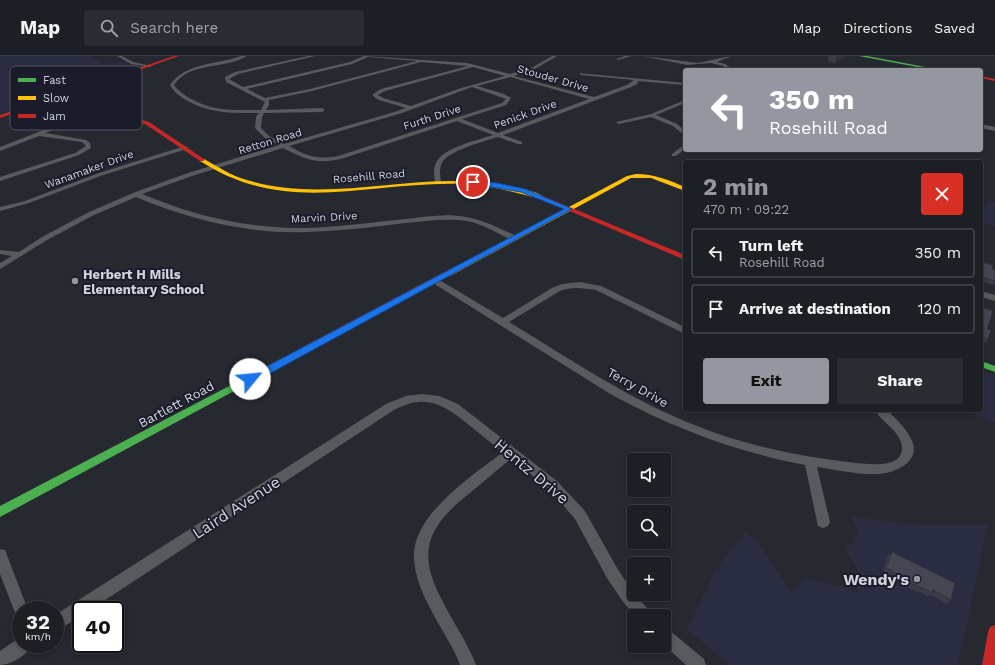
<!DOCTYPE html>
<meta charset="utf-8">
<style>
:root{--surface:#1d1f25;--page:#2a2c32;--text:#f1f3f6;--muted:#a0a2a7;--line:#3b3d42;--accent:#9597a0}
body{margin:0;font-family:"Work Sans",sans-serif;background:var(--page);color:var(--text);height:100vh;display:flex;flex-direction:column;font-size:15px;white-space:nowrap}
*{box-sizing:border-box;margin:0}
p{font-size:13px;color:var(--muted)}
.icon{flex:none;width:22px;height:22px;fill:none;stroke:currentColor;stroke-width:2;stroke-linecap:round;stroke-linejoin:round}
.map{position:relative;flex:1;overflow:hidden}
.panel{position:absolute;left:683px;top:104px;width:300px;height:252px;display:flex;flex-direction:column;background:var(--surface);border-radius:4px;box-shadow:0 2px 6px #0003,0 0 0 1px var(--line)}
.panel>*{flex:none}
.top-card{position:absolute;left:683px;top:12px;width:300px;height:84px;border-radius:4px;box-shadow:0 2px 6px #0003,0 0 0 1px var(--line);background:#9597a0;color:#fff;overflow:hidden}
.controls{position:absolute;left:627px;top:397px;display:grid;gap:8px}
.controls a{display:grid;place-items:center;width:44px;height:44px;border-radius:4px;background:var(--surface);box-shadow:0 2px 6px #0003,0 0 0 1px var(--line);font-size:20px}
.speed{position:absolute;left:12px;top:545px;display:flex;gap:8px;font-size:20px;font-weight:700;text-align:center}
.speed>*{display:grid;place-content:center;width:52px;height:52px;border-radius:50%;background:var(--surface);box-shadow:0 2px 6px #0003,0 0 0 1px var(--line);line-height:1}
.speed small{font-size:10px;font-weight:400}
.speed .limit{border:2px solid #111;border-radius:6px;background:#fff;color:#111}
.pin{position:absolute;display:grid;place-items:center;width:34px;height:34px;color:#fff;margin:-17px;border:2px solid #fff;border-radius:50%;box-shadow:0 1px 4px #0007}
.me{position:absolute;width:44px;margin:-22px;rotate:62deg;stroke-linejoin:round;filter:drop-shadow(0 0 3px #0008)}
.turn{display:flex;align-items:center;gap:14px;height:84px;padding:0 20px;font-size:18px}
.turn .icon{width:52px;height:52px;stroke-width:2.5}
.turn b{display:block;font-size:28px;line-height:34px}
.round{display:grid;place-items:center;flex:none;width:42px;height:42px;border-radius:4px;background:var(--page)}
.overview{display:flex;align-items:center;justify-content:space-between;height:68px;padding:0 20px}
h1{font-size:24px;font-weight:700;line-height:30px;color:var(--accent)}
.button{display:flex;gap:8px;margin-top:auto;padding:8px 20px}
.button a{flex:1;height:46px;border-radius:4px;background:var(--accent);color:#111;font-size:16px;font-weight:700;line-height:46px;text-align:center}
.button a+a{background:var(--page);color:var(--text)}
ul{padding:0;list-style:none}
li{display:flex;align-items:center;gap:12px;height:50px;margin:0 8px 6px;padding:0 12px;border:2px solid var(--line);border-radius:4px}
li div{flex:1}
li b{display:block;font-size:15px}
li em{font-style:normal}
header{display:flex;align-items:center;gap:24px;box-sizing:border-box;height:56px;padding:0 20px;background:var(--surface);border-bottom:1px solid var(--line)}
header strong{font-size:19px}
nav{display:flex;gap:22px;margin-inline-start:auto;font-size:14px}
.search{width:280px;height:36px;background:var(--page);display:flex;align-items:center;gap:10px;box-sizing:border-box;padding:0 14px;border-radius:4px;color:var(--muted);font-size:15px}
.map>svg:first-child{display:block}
</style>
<header>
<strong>Map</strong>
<div class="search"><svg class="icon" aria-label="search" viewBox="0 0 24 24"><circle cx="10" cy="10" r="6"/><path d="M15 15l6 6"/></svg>Search here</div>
<nav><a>Map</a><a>Directions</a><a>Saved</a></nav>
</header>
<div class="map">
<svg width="995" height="609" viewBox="0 0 995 609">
<rect width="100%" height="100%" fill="#272931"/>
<g fill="#2a2d41">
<polygon points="0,0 90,0 104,8 119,5 135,10 0,57"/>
<polygon points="988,144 995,145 995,170 981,166 981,160"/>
<polygon points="981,315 995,319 995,367 965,354 981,354"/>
<polygon points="851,461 918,469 988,469 958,609 729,609 687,573 716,513 746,476 755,483 792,537 806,522 859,536 855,523 861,520 844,490 853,488 858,475"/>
</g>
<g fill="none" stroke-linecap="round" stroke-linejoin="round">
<g fill="#595a5e" fill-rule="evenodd">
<polygon points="117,0 122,0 133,6 152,10 150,11 131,8"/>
<path d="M241,0H247C225,14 190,5 174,29C178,35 185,39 191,43C215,56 235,54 261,54L265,46L226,26L225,21L235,16L308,0H315L238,18L229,23L243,31L350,6L364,0L467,7L510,18L533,11L552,0H557L535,13L514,20L594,41L627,29L634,24L581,19L579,17L685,27V29L638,25L637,28L631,31L503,79L522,86V88H518L498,81C485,85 447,95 442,107C439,113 440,120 441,126L438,128L435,126C434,120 433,113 436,107C442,92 478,84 493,79L457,65L344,102C317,109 307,104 283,92L192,120L142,138C195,160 248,173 307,172C340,171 373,166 406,163C426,161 446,157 466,161C484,164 500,173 517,180V184H511C497,177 483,168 467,165C447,162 426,165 406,167C373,171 340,175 307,176C247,178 191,164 136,141L94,159L47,184L0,213V207L12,200L0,198V194L19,196L42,181L89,156L133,137L188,117L279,89L265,82L255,72L256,61L259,57C232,57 210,58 186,44C179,40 174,36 170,29C186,6 217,9 241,0ZM368,1L417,5L310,33L265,42L247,33L352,8ZM421,6L468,10L381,33L373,38V40L379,44L406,52L391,57L284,88L269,80L261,72L262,61L264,57L322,56L325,54L322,52L266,54L269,49V44L312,35ZM473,11L505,20L461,32L411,50L383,42L378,39L385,35ZM510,21L589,43L498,77L462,63L506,49L511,42L504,38L477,30ZM472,31L506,43L502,47L338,100C316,104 307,100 289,90L402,57Z"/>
<polygon points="625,0 631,0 618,4 616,3"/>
<polygon points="643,0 698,7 731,0 717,6 725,8 734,14 729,14 723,10 711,7 687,9"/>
<polygon points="685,44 685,47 656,59 677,68 685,75 685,80 673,70 651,61 619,68 616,66 651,58"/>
<polygon points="105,53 108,55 107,56 76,65 45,77 86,84 90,87 91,92 79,99 0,125 0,121 75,97 86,90 82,86 39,80 0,95 0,91 72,63"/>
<polygon points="981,68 995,71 995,75 981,72"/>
<polygon points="685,88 685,93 676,100 672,100 672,98"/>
<polygon points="185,90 187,91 187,93 103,119 29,147 0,155 0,151 25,145 99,117"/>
<path d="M436,222L503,262L552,232L562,228L580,226L601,230L685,271V278L596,234C583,232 570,230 558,236L509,266C570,303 630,344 697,370C747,390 802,401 856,407C869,408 902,413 902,392C902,376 882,367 875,354H887C896,363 907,373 912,385C921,406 895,417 879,418C858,419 837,414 817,411L830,466L828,470L823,472L818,470L805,409C736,396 673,372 612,339L433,227L432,225L433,223Z"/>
<polygon points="981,235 995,239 995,245 981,241"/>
<path d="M422,338L439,340L458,348L557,425L585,455L617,512L634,538L650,555L653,560H635L624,547L607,522L575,463L549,433L511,403C499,412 488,422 476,432C434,465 413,489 441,542C452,565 467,585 476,609H460C453,589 439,571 430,552C422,537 415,520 414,503C411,459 472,420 503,396C491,387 480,378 469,369C443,348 426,337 394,354L90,554H81V560L55,576V559L386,348L406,340Z"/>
<polygon points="0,493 5,494 28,554 21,554 21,561 16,559 0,518"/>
<polygon points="664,571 669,574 704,603 706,609 686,609 664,589"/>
<path d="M19,582H21V588H33C29,598 11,609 0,609V595Z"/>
</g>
<g fill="#4caf50" fill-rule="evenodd">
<polygon points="859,0 867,0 941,14 933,14"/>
<polygon points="302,292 306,295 305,297 0,461 0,450"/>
<polygon points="981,305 995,310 995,316 981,311"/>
</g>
<g fill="#ffc107" fill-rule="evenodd">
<path d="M200,103H204C218,111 232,120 247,124C332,150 421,112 507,130C518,132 535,134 544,141L541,143C514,136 489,129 461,128C367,125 287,161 200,105Z"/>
<path d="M636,118C654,118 669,124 685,131V135L651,122H631L450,220H444L443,218L627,120Z"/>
</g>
<g fill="#c62828" fill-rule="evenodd">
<polygon points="174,0 179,0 69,39 84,42 105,53 149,66 204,103 204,105 200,105 145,68 101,55 81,44 64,40 0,62 0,59"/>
<polygon points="981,20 995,23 995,25 981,22"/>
<polygon points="539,140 543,140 685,199 685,204 539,142"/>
<polygon points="444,216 450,216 451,218 305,297 302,298 298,295 299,293"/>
<polygon points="995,569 995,609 982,609 988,576 990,571"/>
</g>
</g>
<g fill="#3a3c48">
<polygon points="829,0 848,0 835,7 828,5"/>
<polygon points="981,206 992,213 995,214 995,228 994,229 981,225"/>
<polygon points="981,251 987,273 988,283 985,287 981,286"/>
<polygon points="892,496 951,544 947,548 930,538 928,540 918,535 917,536 906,530 906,529 883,515 888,500"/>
</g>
<polygon fill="#30313b" points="837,0 848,0 835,7"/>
<g fill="#444654" stroke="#30313b">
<polygon points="981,206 993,209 992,213 995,214 995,225 981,221"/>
<polygon points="981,251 993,255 987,273 991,274 988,283 981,281"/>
<polygon points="892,496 955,527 951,544 933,534 932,537 921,531 921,532 909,526 910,525 886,512"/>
</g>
<polygon fill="#1a73e8" stroke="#114b97" points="471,125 497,127 525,133 572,153 254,326 247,326 246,323 247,321 564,153 521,136 473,128 470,126"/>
<g fill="#9597a0" stroke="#1a1c2b" stroke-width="1.5">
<circle cx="75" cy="225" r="4"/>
<circle cx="917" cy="523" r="4"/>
</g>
<g text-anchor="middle" stroke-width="4" stroke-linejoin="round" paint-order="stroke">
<g font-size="11" fill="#d0d2dc" stroke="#1a1c2b">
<text transform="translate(553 22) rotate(16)" y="4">Stouder Drive</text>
<text transform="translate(525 58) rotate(-20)" y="4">Penick Drive</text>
<text transform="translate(432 61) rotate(-18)" y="4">Furth Drive</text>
<text transform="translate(270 85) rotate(-17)" y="4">Retton Road</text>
<text transform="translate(89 113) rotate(-20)" y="4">Wanamaker Drive</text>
<text transform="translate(369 120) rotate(-5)" y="4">Rosehill Road</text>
<text transform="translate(324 161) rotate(-3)" y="4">Marvin Drive</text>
</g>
<g font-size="13" font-weight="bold" fill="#d0d2dc" stroke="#1a1c2b" text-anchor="start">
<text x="83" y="223">Herbert H Mills<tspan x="83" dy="15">Elementary School</tspan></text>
</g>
<g font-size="13" fill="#d0d2dc" stroke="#1a1c2b">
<text transform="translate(638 331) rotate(29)" y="5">Terry Drive</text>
<text transform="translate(176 348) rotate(-28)" y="5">Bartlett Road</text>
</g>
<g font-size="16" fill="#d0d2dc" stroke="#1a1c2b">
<text transform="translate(532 415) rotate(40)" y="6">Hentz Drive</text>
<text transform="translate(236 451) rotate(-33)" y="6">Laird Avenue</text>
</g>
<g font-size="16" font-weight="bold" fill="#d0d2dc" stroke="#1a1c2b" text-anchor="end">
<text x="909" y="529">Wendy's</text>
</g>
</g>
<rect x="10" y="10" width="132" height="64" rx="6" fill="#1a1c2b" stroke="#515360" stroke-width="1"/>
<rect x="18" y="22" width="18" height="4" fill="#4caf50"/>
<rect x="18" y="40" width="18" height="4" fill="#ffc107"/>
<rect x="18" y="58" width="18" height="4" fill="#c62828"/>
<g font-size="11" fill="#d0d2dc">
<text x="43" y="28">Fast</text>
<text x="43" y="46">Slow</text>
<text x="43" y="64">Jam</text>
</g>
</svg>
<div class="controls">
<a><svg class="icon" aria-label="sound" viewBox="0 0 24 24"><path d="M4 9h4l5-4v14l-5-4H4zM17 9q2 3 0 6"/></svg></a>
<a><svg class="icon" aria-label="search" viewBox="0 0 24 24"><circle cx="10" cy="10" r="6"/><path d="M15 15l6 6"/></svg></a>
<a>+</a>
<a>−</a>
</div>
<div class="speed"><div>32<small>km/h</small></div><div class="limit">40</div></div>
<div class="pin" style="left:473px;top:126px;background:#d93025"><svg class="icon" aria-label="arrive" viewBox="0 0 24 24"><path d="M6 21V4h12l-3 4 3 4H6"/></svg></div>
<svg class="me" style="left:250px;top:323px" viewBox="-20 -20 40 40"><circle r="19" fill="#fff"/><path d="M0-13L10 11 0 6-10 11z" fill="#1a73e8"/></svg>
<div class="top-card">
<div class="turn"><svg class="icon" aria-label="left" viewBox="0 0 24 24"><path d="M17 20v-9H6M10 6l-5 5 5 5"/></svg><div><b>350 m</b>Rosehill Road</div></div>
</div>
<section class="panel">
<div class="overview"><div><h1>2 min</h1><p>470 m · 09:22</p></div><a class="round" style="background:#d93025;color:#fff"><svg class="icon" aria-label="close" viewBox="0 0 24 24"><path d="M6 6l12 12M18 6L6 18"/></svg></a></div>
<ul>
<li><svg class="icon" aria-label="left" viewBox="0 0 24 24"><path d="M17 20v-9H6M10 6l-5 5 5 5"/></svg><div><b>Turn left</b><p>Rosehill Road</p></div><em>350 m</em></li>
<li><svg class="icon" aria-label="arrive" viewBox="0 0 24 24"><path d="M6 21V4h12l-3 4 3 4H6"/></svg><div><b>Arrive at destination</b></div><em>120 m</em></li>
</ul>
<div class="button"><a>Exit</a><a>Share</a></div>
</section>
</div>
